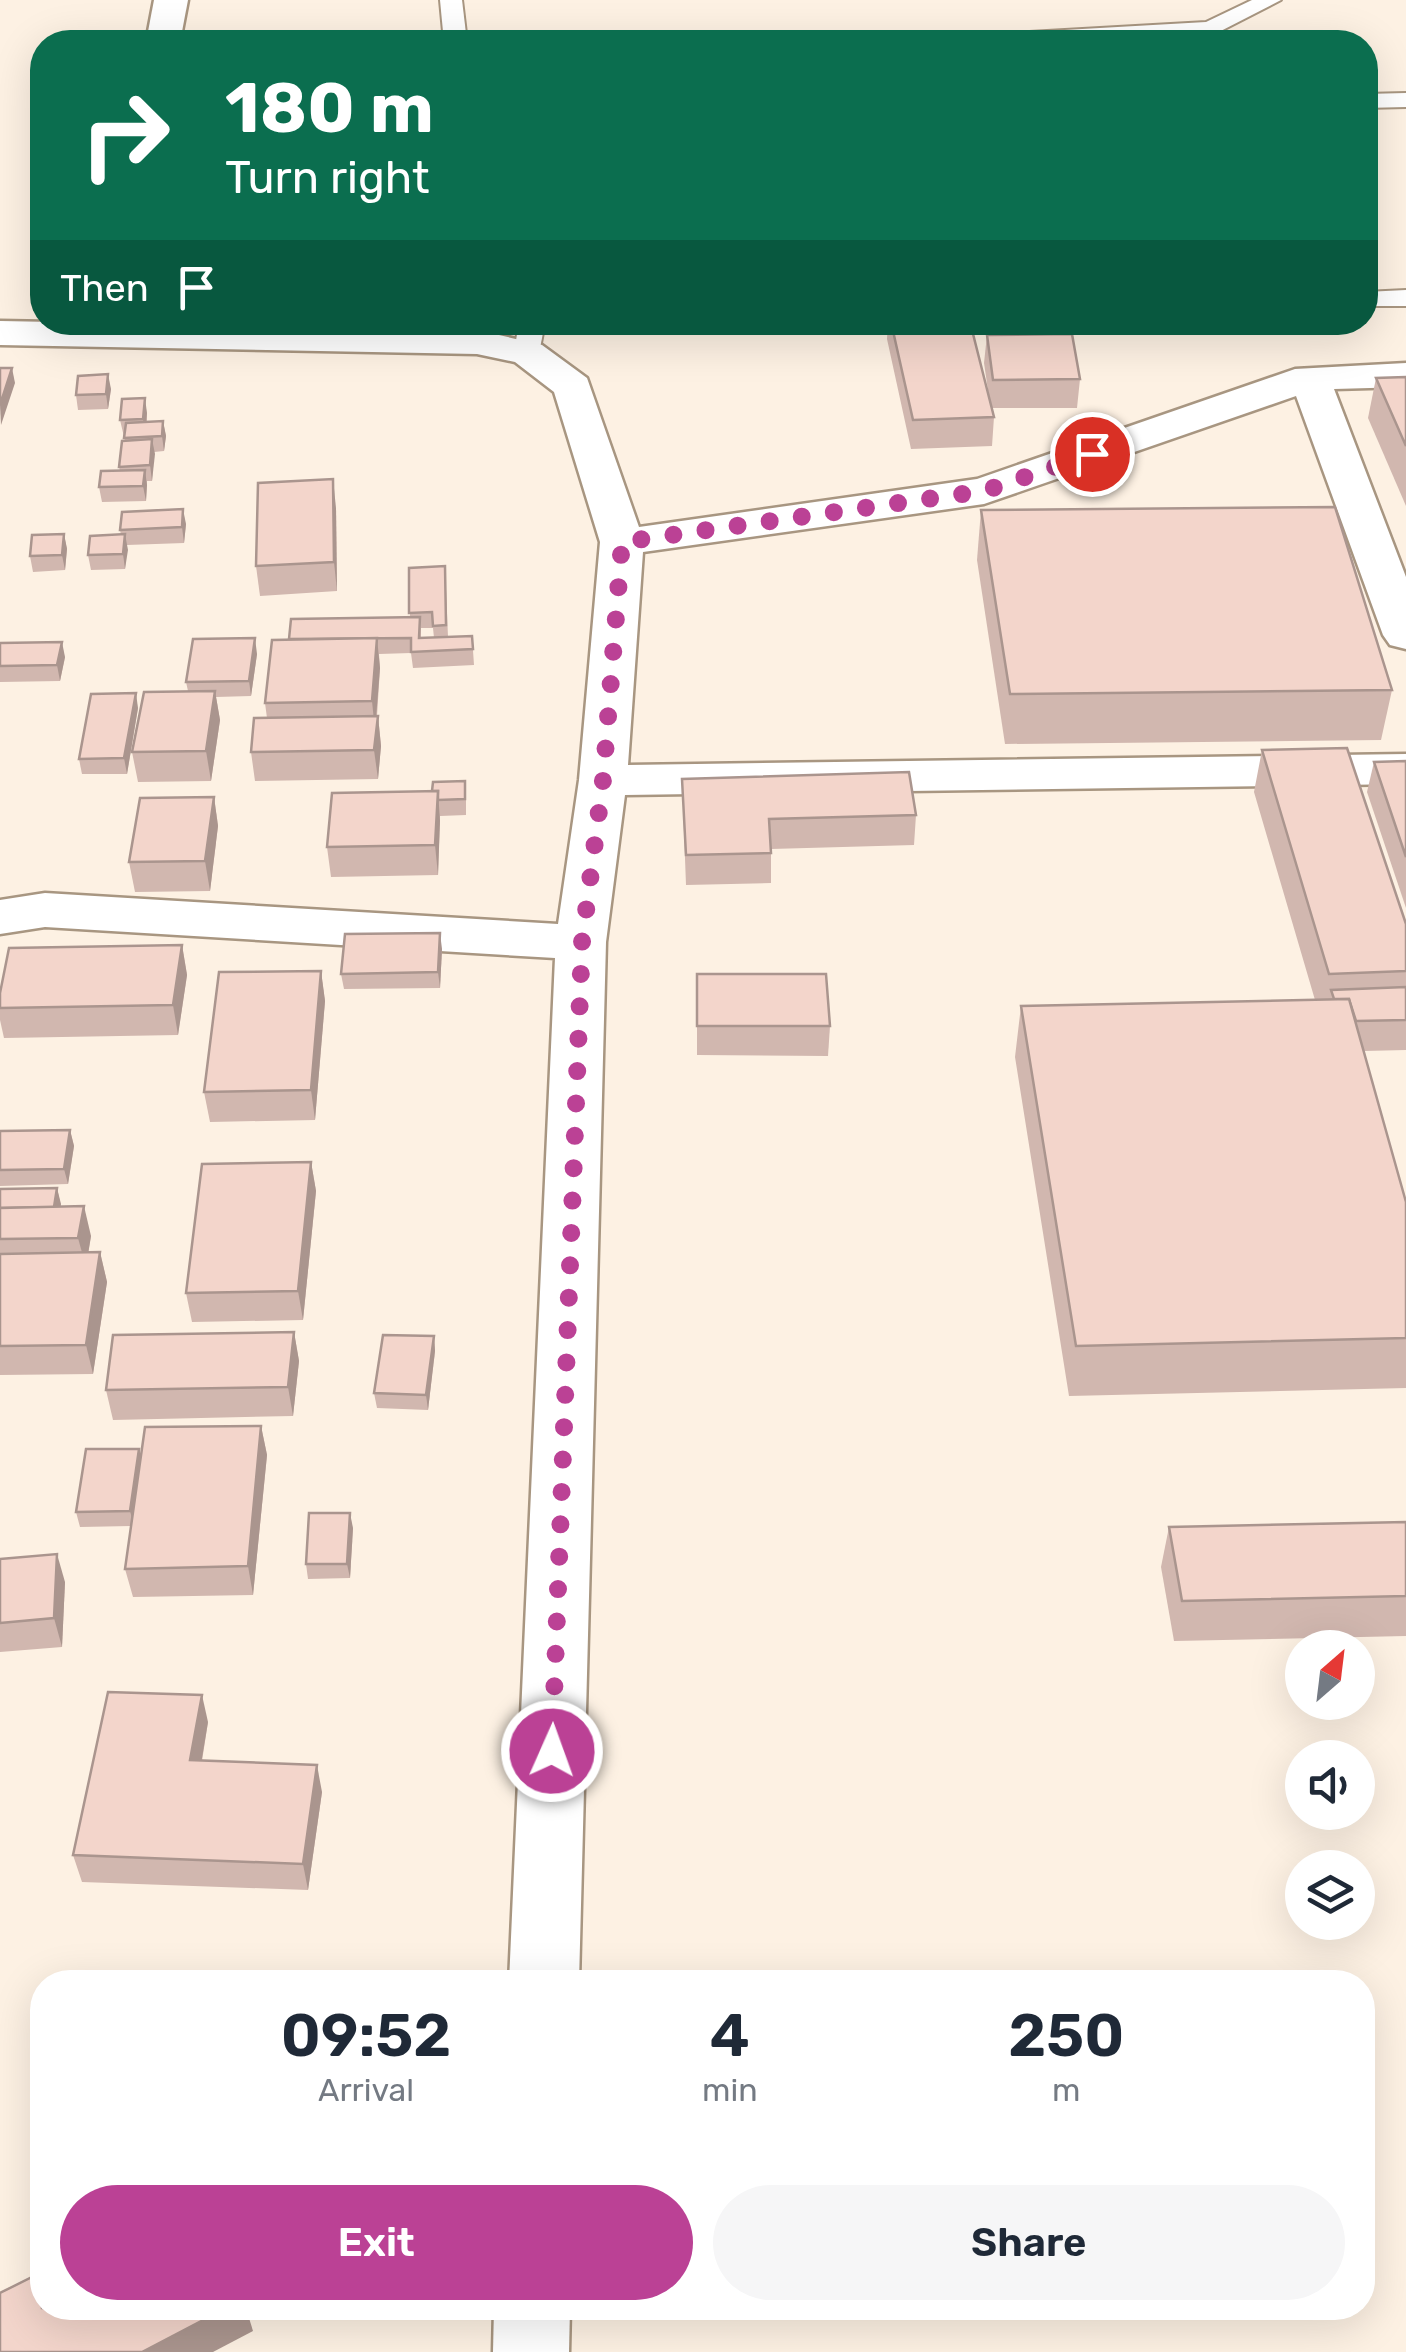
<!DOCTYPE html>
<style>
:root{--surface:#fff;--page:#f6f6f7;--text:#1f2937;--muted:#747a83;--accent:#bb4195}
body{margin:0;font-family:Rubik,sans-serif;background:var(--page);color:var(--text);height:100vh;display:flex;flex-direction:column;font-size:38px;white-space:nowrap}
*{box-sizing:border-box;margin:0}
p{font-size:32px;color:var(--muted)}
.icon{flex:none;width:55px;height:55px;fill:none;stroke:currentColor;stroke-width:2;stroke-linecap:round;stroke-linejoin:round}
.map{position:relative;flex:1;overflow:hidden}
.side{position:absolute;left:30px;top:1970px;width:1345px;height:350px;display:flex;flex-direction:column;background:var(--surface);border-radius:40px;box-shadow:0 10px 40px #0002}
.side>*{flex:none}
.banner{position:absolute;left:30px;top:30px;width:1348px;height:305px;border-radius:40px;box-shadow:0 10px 40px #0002;background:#0b6e4f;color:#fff;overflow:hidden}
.needle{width:65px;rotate:28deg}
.fabs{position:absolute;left:1285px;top:1630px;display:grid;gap:20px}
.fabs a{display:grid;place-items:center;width:90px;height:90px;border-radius:50%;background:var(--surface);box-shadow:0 10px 40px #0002;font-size:50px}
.pin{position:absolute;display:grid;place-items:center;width:85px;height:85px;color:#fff;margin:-42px;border:5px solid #fff;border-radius:50%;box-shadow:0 2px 10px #0007}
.me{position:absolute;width:110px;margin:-55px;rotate:2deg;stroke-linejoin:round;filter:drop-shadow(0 0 8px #0008)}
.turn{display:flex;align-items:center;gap:35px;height:210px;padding:0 30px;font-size:45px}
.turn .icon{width:130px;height:130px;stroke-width:2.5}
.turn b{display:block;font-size:70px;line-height:85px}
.then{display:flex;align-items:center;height:95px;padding:0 30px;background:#0003;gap:20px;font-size:38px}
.eta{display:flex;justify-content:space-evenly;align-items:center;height:170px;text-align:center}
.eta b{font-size:60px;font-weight:600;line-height:70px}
.action{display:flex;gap:20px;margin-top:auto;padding:20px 30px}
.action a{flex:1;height:115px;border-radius:60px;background:var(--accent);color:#fff;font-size:40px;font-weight:600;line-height:115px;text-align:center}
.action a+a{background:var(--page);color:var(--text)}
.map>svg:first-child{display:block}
</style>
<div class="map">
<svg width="1406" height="2352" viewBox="0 0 1406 2352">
<rect width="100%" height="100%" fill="#fdf1e3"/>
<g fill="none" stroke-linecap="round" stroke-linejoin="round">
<defs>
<g id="lane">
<polygon points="440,0 462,0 467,42 444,42"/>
<polygon points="1252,0 1281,0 1211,36 1092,42 963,42 975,35 1206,22"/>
<polygon points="1406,93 1406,107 1365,108 1365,94"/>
<polygon points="1406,290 1406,306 1365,306 1365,292"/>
<polygon points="519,322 545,322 538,359 518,359 514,353"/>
</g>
<g id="street">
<polygon points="154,0 188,0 180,42 146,42"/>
<polygon points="0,321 477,330 542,345 587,378 639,527 977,479 1295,369 1406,363 1406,387 1334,389 1406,577 1406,649 1390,645 1383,635 1296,396 984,504 643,552 628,765 1406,754 1406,784 625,795 606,942 579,1982 509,1982 555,958 45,927 0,934 0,900 45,893 558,924 579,780 600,542 554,392 515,362 477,354 0,345"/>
<polygon points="494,2308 570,2308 569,2352 493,2352"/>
</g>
</defs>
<use href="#lane" stroke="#a89681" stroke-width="4"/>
<use href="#street" stroke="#a89681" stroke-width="5"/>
<use href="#lane" fill="#fff" fill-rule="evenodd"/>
<use href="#street" fill="#fff" fill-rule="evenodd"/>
</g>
<g fill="#d1b7af" fill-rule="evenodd">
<polygon points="888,322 970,322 989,397 984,363 987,335 1080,379 1077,408 992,408 994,417 992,446 911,449 887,339"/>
<polygon points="1406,377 1406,506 1368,418 1376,378"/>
<polygon points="111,389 108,409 78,410 76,395"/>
<polygon points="147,413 147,422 163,421 166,436 164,451 154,452 152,481 147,481 146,501 102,502 99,487 120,471 119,467 125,441 120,420"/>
<polygon points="336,508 337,591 260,596 256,566"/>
<polygon points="981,510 1392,690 1381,740 1005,744 977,560"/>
<polygon points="186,524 184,543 127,545 125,569 91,570 88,555 121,535 120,530"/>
<polygon points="64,534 67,549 65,570 33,572 30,556"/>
<path d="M445,566L448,637L472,636L474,665L413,668L411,653L379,654L380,668L377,716H378L381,746L378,779L255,781L251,752L267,718L265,703L289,640L410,617L409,568ZM421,628H433L434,638H421Z"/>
<polygon points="0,643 65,657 60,681 0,682"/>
<polygon points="257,654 251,696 216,697 220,720 211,781 138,782 132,752 188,691 186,682"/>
<polygon points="138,708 127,774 82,774 79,759"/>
<polygon points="1262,750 1406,924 1406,1050 1364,1051 1406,1202 1406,1388 1069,1396 1015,1057 1021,1006 1315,1000 1254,792"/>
<polygon points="1406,761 1406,908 1367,792 1374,762"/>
<polygon points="682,779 916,815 914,845 771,849 771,883 686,885"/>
<polygon points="332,793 466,796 466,815 440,816 438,875 331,877 327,847"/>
<polygon points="214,797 218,826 210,891 135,892 129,862"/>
<polygon points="182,945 187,975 178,1035 4,1038 0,1020 0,993"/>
<polygon points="442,949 440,988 344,989 341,974"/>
<polygon points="321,971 325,1001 315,1120 210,1122 204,1092"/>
<polygon points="697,974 830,1026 828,1056 697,1055"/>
<polygon points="70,1130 74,1146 68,1184 0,1186 0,1131"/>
<polygon points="311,1162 316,1191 303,1320 192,1322 186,1293"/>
<polygon points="57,1188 61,1207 91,1236 88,1253 100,1252 107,1282 93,1374 0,1375 0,1189"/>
<polygon points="294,1332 299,1361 293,1416 113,1420 106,1390"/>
<polygon points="434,1336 435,1351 428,1410 377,1408 374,1393"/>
<polygon points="261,1426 267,1455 253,1595 133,1597 125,1569 131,1526 80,1527 76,1512 139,1449 141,1456"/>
<polygon points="1406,1522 1406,1636 1174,1641 1161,1567 1169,1527"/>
<polygon points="353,1528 350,1578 308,1579 306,1564"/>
<polygon points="0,1559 65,1582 62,1647 0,1652"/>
<polygon points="208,1722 202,1761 322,1792 308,1890 82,1882 73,1855"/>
</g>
<g fill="#aa958e">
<polygon points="12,368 15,383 1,425 0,405"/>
<polygon points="108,374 111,389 108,409 106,394"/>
<polygon points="145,398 147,413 145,434 143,419"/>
<polygon points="163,421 166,436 164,451 162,436"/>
<polygon points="152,439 155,454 152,481 150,465"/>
<polygon points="145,470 147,485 146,501 143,486"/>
<polygon points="333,479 336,508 337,591 334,562"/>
<polygon points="183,509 186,524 184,543 182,527"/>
<polygon points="64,534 67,549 65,570 62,555"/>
<polygon points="125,534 128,550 125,569 123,554"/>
<polygon points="255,638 257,654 251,696 249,681"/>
<polygon points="377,638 380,668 375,731 372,701"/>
<polygon points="62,642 65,657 60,681 57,665"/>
<polygon points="215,691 220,720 211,781 206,751"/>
<polygon points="136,693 138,708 127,774 124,758"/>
<polygon points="378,716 381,746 378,779 374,750"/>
<polygon points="438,791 440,821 438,875 435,845"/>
<polygon points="214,797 218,826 210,891 205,861"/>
<polygon points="440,933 442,949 440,988 438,972"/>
<polygon points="182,945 187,975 178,1035 173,1005"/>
<polygon points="321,971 325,1001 315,1120 311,1090"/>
<polygon points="70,1130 74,1146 68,1184 64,1169"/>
<polygon points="311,1162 316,1191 303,1320 298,1291"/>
<polygon points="57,1188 61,1204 58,1223 54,1208"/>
<polygon points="84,1206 91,1236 86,1267 78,1238"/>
<polygon points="100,1252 107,1282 93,1374 86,1345"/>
<polygon points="294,1332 299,1361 293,1416 288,1387"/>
<polygon points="434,1336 435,1351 428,1410 426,1395"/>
<polygon points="261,1426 267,1455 253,1595 248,1566"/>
<polygon points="139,1449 143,1464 134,1526 130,1511"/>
<polygon points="350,1513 353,1528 350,1578 347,1564"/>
<polygon points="57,1554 65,1582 62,1647 54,1618"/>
<polygon points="202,1695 208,1722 197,1788 190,1760"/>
<polygon points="317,1765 322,1792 308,1890 303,1864"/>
<polygon points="226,2308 246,2308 253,2331 213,2352 142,2352"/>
</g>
<g fill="#f3d5cb" stroke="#aa958e" stroke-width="2.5">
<polygon points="891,322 970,322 994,417 913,420"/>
<polygon points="1072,334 1080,379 993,380 987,335"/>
<polygon points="0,368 12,368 0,405"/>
<polygon points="108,374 106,394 76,395 78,376"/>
<polygon points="1406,377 1406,446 1376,378"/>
<polygon points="145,398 143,419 120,420 122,399"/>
<polygon points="163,421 162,436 124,438 126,423"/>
<polygon points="152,439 150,465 119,467 122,441"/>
<polygon points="145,470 143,486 99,487 101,471"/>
<polygon points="333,479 334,562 256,566 258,483"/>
<polygon points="1335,507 1392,690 1010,694 981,510"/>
<polygon points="183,509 182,527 120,530 122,512"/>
<polygon points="64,534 62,555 30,556 32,535"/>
<polygon points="125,534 123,554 88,555 90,536"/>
<polygon points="445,566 446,625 433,626 432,612 409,613 409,568"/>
<polygon points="420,617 419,638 472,636 473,649 411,652 411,638 289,639 291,619"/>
<polygon points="255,638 249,681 186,682 193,639"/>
<polygon points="377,638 372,701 265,703 272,640"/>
<polygon points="62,642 57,665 0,666 0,643"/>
<polygon points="215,691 206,751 132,752 144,692"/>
<polygon points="136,693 124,758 79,759 91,694"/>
<polygon points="378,716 374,750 251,752 254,718"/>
<polygon points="1347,748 1406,924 1406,971 1329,974 1262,750"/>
<polygon points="1406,761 1406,857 1374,762"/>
<polygon points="909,772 916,815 769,819 771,853 686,855 682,779"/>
<polygon points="465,781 465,799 438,800 438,791 432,791 433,782"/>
<polygon points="438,791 435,845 327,847 332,793"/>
<polygon points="214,797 205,861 129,862 140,798"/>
<polygon points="440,933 438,972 341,974 345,934"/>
<polygon points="182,945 173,1005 0,1008 0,993 9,948"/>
<polygon points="321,971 311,1090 204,1092 219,972"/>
<polygon points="697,974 826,974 830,1026 697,1026"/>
<polygon points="1406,987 1406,1020 1356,1021 1349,999 1334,999 1331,990"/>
<polygon points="1349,999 1406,1202 1406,1338 1076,1346 1021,1006"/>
<polygon points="70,1130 64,1169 0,1170 0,1131"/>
<polygon points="311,1162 298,1291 186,1293 202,1164"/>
<polygon points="57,1188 54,1207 0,1208 0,1189"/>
<polygon points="84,1206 78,1238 0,1239 0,1208"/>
<polygon points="100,1252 86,1345 0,1346 0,1254"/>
<polygon points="294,1332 288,1387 106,1390 113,1335"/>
<polygon points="383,1335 434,1336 426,1395 374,1393"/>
<polygon points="261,1426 248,1566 125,1569 145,1427"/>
<polygon points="86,1449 139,1449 130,1511 76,1512"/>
<polygon points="309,1513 350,1513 347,1564 306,1564"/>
<polygon points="1406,1522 1406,1596 1182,1601 1169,1527"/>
<polygon points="57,1554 54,1618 0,1623 0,1559"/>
<polygon points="108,1692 202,1695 190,1760 317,1765 303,1864 73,1855"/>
<polygon points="42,2272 42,2308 226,2308 142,2352 0,2352 0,2293"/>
</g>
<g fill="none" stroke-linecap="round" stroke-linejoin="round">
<polyline stroke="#bb4195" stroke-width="18" stroke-dasharray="0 32.4" points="552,1751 582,942 603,780 622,542 984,491 1092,454"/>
</g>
</svg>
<div class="fabs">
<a><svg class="needle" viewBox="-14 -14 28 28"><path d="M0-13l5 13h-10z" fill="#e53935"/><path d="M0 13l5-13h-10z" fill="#747a83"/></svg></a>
<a><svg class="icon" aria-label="sound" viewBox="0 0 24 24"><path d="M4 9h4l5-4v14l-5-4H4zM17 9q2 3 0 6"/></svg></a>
<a><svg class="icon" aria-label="layers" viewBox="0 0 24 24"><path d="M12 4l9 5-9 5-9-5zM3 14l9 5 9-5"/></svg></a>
</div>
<div class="pin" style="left:1092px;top:454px;background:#d93025"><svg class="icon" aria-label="arrive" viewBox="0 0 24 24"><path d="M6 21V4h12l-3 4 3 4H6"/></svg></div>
<svg class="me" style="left:552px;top:1751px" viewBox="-20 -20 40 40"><circle r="17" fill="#bb4195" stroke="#fff" stroke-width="3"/><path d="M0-11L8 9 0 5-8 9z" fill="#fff"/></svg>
<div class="banner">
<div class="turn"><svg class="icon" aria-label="right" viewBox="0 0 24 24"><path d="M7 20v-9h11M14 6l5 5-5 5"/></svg><div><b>180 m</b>Turn right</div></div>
<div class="then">Then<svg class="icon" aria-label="arrive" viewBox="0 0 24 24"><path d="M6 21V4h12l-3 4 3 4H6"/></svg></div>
</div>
<section class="side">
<div class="eta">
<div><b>09:52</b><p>Arrival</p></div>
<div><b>4</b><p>min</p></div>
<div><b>250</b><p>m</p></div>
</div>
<div class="action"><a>Exit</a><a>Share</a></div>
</section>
</div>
